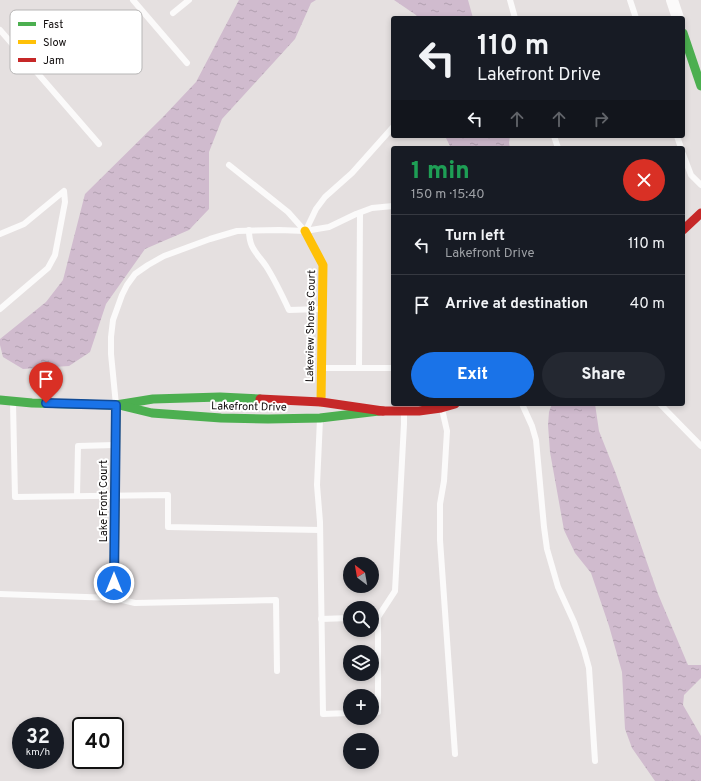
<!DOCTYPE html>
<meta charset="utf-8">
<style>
:root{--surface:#171b24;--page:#242831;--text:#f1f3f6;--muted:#9ea1a6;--line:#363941;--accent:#1a73e8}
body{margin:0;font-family:Overpass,sans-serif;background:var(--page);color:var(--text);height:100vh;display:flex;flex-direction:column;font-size:15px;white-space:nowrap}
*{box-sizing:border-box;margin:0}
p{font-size:13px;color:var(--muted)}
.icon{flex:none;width:22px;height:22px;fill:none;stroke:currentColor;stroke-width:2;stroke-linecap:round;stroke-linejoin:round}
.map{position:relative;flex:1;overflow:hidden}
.drawer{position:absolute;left:391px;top:146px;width:294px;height:260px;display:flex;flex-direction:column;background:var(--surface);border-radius:4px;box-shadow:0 2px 6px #0003}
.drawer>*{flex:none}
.guide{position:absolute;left:391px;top:16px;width:294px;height:122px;border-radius:4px;box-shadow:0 2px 6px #0003;background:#171b24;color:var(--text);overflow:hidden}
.needle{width:26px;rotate:329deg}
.controls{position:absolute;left:343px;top:557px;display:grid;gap:8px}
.controls a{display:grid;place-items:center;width:36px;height:36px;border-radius:50%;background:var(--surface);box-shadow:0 2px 6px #0003;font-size:20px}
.speed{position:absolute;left:12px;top:717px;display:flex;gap:8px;font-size:20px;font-weight:700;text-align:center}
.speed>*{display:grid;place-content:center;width:52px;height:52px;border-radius:50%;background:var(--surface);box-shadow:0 2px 6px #0003;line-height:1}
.speed small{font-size:10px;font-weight:400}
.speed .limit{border:2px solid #111;border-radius:6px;background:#fff;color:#111}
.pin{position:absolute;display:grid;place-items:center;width:34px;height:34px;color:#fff;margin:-41px -17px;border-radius:50% 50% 50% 0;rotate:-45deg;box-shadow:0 0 4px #0007}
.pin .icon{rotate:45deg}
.me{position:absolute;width:44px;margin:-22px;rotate:0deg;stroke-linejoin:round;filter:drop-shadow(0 0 3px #0008)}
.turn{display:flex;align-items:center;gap:14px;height:84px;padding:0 20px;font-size:18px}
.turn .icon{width:52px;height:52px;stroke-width:2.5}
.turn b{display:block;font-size:28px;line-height:34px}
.lanes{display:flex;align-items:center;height:38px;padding:0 20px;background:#0003;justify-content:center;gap:20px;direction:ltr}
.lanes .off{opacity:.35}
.round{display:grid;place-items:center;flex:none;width:42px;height:42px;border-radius:21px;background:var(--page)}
.headline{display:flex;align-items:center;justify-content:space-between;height:68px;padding:0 20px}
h1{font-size:24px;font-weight:800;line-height:30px;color:#1e9e55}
.action{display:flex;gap:8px;margin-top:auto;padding:8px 20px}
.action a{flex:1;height:46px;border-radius:24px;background:var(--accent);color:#fff;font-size:16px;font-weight:800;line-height:46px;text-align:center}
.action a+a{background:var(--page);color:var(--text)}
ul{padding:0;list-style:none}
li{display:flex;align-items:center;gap:12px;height:60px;padding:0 20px;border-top:1px solid var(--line)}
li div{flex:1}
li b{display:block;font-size:15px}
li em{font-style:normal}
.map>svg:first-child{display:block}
</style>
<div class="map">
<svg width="701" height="781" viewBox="0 0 701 781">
<defs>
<pattern id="water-ripples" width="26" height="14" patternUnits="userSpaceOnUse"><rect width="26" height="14" fill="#d0bbce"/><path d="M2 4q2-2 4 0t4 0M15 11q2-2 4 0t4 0" fill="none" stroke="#b19fb0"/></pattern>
</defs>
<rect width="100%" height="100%" fill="#e5e0e0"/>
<g fill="url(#water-ripples)">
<polygon points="239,0 316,0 311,3 295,39 222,119 209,152 209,209 189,230 145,249 106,304 90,352 69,366 23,369 3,357 0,345 0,339 46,302 63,280 85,194 163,117 196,82"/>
<polygon points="394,0 468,0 473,18 418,18 416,15"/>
<polygon points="445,136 510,136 509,143 510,148 451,148"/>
<polygon points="552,404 595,404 599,431 616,474 658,594 688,665 701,665 701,678 684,695 683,705 701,736 701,781 655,781 632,748 625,729 622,672 609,626 591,573 575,553 564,530 550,452 548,425 549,412"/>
</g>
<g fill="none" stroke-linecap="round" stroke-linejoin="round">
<g stroke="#fbfafa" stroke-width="6">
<polyline points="133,0 187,63"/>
<polyline points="510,0 515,18"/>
<polyline points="630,0 636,18"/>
<polyline points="173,13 189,0"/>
<polyline points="0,30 99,144"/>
<polyline points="554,136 558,148"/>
<polyline points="677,136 681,148"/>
<polyline points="683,154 691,175 701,185"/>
<polyline points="229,165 288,212 304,230"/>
<path d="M249,230C249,248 256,252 266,266C275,280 282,295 289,310L321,309"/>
<polyline points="306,230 316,209 325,197 352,173 393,127"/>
<polyline points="0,234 24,224 64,191 65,202 55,255 48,268 0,309"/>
<polyline points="323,368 393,368"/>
<polyline points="359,368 360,213"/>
<polyline points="13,403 15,497 168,495 168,527 320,530"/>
<polyline points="522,404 532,426 536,440 544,527 547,549 558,587 574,622 584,650 589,668 595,761"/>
<polyline points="660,404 701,446"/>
<polyline points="116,405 111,354 111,337 113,320 122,295 127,285 135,274 148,265 164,256 210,239 237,231 279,230 305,231 329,227 356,214 372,208 393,206"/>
<polyline points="442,409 447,431 444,481 440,504 440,540 455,754"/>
<polyline points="320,419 317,485 320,522 323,714 350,713"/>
<polyline points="77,496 78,446 115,445"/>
<polyline points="0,594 114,598 135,603 276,600 277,671"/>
<polyline points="321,619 350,618"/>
<polyline points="372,712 378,712 378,617 395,591 404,424 404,412"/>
</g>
<polyline stroke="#fbfafa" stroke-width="12" points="672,0 678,18"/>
<g stroke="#4caf50" stroke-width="9">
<polyline points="683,33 701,86"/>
<polyline points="0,400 32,403 116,405 153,399 220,397 260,399"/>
<polyline points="123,406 152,413 221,418 268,419 320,418 379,411"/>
</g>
<g stroke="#ffc107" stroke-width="9">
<polyline points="305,231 323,265 321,402"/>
<polyline points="114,598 116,405"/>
</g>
<g stroke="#c62828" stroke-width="9">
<polyline points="683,230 701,213"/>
<polyline points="260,399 321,402 383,411"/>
<polyline points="379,411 419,411 441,408 455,404"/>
</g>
</g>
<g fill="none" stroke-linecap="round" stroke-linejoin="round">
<defs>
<polyline id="route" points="46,403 116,405 114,583"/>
</defs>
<use href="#route" stroke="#114b97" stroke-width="10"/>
<use href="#route" stroke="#1a73e8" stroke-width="7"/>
</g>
<g text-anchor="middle" stroke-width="4" stroke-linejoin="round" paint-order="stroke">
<g font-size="11" fill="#0f0b0b" stroke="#fff">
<text transform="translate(310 326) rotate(-89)" y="4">Lakeview Shores Court</text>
<text transform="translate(249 406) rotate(1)" y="4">Lakefront Drive</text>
<text transform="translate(103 501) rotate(-90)" y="4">Lake Front Court</text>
</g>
</g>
<rect x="10" y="10" width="132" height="64" rx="6" fill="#fff" stroke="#b7b6b6" stroke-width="1"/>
<rect x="18" y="22" width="18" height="4" fill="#4caf50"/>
<rect x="18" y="40" width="18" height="4" fill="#ffc107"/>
<rect x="18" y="58" width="18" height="4" fill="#c62828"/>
<g font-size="11" fill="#0f0b0b">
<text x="43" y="28">Fast</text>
<text x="43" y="46">Slow</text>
<text x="43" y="64">Jam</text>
</g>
</svg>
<div class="controls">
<a><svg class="needle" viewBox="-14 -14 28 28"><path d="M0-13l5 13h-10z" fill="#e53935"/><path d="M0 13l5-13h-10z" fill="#9ea1a6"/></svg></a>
<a><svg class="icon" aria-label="search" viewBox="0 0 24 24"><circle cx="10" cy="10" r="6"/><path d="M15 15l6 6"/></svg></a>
<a><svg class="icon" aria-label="layers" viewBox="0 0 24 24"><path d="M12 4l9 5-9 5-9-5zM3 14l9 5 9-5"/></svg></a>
<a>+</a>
<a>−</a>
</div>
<div class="speed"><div>32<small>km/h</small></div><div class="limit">40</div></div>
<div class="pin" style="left:46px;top:403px;background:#d93025"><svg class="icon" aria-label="arrive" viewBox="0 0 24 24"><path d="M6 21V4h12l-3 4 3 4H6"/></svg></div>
<svg class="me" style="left:114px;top:583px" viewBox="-20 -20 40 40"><circle r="17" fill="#1a73e8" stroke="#fff" stroke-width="3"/><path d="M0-11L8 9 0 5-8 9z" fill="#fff"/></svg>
<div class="guide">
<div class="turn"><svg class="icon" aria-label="left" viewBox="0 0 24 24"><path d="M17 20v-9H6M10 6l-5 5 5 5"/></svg><div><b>110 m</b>Lakefront Drive</div></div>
<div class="lanes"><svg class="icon" aria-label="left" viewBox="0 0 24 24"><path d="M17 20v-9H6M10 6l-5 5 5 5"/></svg><svg class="icon off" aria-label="ahead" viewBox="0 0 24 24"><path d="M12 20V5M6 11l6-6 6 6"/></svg><svg class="icon off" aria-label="ahead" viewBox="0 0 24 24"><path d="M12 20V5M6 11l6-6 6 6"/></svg><svg class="icon off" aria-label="right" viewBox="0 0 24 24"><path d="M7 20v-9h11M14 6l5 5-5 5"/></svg></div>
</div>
<section class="drawer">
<div class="headline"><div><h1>1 min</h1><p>150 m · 15:40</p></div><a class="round" style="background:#d93025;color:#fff"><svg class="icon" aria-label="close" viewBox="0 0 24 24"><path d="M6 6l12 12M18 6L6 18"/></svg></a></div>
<ul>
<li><svg class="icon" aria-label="left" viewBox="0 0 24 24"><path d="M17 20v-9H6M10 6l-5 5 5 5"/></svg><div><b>Turn left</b><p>Lakefront Drive</p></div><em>110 m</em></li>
<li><svg class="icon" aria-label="arrive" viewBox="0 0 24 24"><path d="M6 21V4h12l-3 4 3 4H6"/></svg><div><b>Arrive at destination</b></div><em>40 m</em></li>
</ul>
<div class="action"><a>Exit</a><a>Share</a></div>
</section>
</div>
